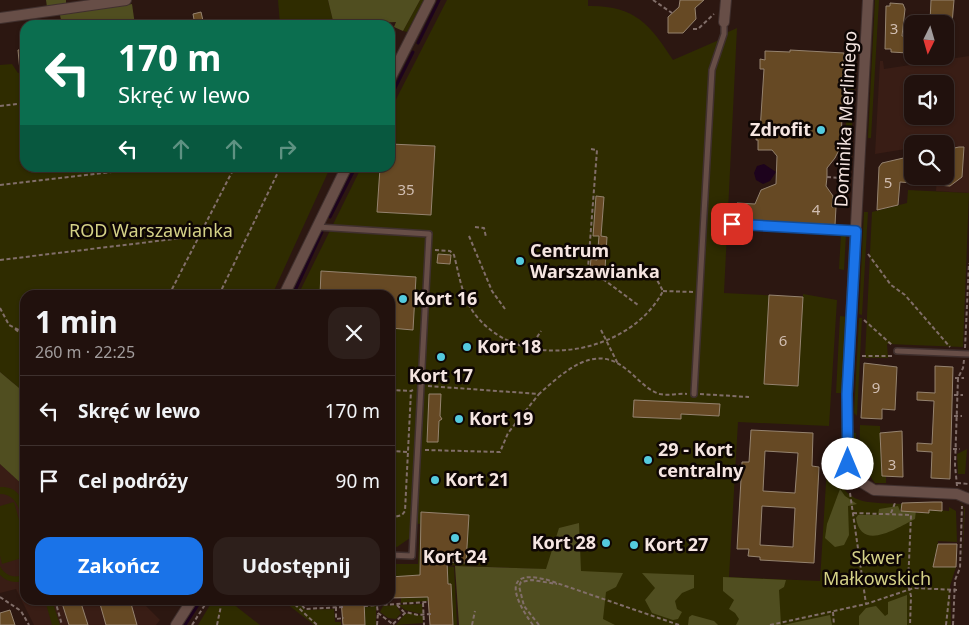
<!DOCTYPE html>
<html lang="pl">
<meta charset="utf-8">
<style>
:root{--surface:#21110d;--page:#2d1f1b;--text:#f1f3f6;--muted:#a29d9d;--line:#3e312e;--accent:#1a73e8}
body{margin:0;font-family:"Noto Sans",sans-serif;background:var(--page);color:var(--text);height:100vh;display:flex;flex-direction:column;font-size:19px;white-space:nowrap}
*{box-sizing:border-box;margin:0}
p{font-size:16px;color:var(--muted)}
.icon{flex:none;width:28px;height:28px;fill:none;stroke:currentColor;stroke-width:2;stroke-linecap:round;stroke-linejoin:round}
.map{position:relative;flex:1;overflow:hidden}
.drawer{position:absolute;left:20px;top:290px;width:375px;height:315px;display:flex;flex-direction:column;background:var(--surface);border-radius:15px;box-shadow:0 1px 4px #0004,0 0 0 1px var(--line)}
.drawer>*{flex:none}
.guide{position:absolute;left:20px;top:20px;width:375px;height:152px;border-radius:15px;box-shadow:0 1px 4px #0004,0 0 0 1px var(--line);background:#0b6e4f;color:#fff;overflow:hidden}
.needle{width:32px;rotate:185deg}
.fabs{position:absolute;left:904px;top:15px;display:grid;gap:10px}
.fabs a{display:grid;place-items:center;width:50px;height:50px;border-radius:10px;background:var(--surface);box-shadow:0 1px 4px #0004,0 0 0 1px var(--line);font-size:25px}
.pin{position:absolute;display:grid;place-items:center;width:42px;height:42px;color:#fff;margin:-21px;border-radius:10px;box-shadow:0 2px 8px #0006}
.me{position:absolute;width:55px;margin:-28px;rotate:0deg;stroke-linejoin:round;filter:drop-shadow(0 0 4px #0008)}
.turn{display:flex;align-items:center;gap:18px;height:105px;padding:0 15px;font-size:22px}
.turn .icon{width:65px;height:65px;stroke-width:2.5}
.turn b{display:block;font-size:35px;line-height:42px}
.lanes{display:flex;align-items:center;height:48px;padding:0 15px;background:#0003;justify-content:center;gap:25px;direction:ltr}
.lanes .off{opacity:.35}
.round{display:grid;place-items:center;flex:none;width:52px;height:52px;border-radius:15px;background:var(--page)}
.overview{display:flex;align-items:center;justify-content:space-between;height:85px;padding:0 15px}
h1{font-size:30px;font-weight:700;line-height:38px}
.primary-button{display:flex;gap:10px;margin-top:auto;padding:10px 15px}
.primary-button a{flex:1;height:58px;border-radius:15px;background:var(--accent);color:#fff;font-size:20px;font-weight:700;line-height:58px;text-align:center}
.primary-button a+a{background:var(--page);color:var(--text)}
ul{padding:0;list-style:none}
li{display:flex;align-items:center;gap:15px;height:70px;padding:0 15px;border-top:1px solid var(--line)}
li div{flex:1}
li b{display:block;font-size:19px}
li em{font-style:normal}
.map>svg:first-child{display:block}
</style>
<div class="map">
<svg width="969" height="625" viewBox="0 0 969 625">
<rect width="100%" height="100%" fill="#2c1711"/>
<g fill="#391d15" fill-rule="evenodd">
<path d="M969,56V193L936,191L937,176H945V144H912V148L875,154L880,61H883L884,69ZM912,84H945V116H912Z"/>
<polygon points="0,464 25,487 25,600 140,600 160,620 156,625 34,625 16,589 0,593"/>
</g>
<g fill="#2f2c00">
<polygon points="278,0 328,0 334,25 280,25"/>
<polygon points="420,0 424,0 407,32 403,31"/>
<path d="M447,0H588V6C634,5 650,24 673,60L719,40V36L737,28L724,293L803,297V294L837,300L829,426L738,422L729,577L820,581L827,466H831C848,506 862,502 902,504L900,511H906V509L916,510V513H928L929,509L949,511V507L956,511L957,542L938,541L937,555H935L933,567H956L950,586L951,625H605L560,570L421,564L454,567L457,625H453L450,584L421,575L396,578V575L390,576V571L395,569V564H418L420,524L411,523L410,538L397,547L390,546V295H298L361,168H390V111Z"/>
<polygon points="875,0 879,0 871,138 868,138"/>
<polygon points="12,64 18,73 25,72 25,168 330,168 272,295 25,295 25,393 0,372 0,65"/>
<polygon points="852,80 854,84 851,147 847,149 845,146 848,84"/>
<polygon points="908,190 969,193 963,347 887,344 888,358 865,358 872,212 907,203"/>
<polygon points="864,212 868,212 862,315 859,314"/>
<polygon points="841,234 846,234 844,270 839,269"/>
<polygon points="840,316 848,317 844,393 836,393"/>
<polygon points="859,318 862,318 857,416 854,413"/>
<polygon points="860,425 880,426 882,476 886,476 886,483 875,483 859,461"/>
<path d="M852,433H856L855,464L869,482C848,469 853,455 852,433Z"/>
<polygon points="967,449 965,474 958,474 957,454"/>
<path d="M0,487C26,486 25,512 25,531C21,516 19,494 0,494Z"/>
<polygon points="959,500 965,509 962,566 964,509"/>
<polygon points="14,502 25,541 25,557 2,564 0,556 0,506"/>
<path d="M0,566C5,576 15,579 25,574V580C15,584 7,582 0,575Z"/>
<polygon points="428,597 428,601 401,603 401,598"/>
<polygon points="45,600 52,600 60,625 52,625"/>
<polygon points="213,600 228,600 260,625 198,625"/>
<polygon points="282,600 296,600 305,610 334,609 335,622 341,622 341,625 314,625"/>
<polygon points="422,604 423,614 421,614 405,610 399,605"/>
<polygon points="396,605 401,613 396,619 388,618 380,612 383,606"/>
<polygon points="376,606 376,625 365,625 364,607"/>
<polygon points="411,613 423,616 423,623 396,625 405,614"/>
</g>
<g fill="#504e20">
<polygon points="46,0 66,0 66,4 47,7"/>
<polygon points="328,0 420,0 403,31 394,27 396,22 334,25"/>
<polygon points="132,4 135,25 62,25 60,15"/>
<polygon points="0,372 25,393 25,487 0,464"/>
<polygon points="840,489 845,496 857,504 848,506 849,535 844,545 835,547 825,538 827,524"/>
<path d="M898,506L900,511L916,510L915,519C897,528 861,552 856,518L858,515H878L879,509Z"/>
<polygon points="579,523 581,571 623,573 616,587 606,592 603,619 615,625 459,625 455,566 546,569 559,528"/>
<polygon points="642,573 694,575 694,588 682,593 675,601 677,609 682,612 678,619 673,620 652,613 645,600 655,588"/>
<polygon points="723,577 786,580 784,587 779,590 781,625 736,625 739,619 735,613 729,609 734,600 723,591"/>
<polygon points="907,595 907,625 859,625 859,616 866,608 876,606 885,616 888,614 888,602"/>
<polygon points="692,615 714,621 718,625 688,625 689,617"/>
<polygon points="830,615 832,625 783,625"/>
</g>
<polygon fill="#1d031d" points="764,164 776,172 770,181 763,184 756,180 754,173 757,166"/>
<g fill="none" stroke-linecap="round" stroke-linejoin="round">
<g stroke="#1d031d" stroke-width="3">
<polyline points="418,43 439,0"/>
<polyline points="390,98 413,52"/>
<polyline points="330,217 355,168"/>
<polyline points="293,295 322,232"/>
<polyline points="185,625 201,600"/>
</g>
</g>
<g fill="#664924" stroke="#95836f" fill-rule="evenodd">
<polygon points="680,0 704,0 695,8 696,19 683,33 668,33 668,17 679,7"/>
<polygon points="931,0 954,0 952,24 930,22"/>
<polygon points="890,3 903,4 905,9 902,36 910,37 910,43 912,43 912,50 908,50 908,53 891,52 891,49 885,49 886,6 890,6"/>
<polygon points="201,12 204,25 195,25 193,14"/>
<polygon points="25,49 25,71 20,71 18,50"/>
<polygon points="790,50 844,53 841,146 835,158 827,168 827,177 826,186 833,196 832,207 836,207 835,225 754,221 753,219 737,218 737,203 755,204 761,190 776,184 777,156 772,150 758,150 758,140 756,140 757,131 760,131 764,69 760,69 760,59 765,60 765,51 790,52"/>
<polygon points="390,144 435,146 431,215 377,212 380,168 390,168"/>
<polygon points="959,147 964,147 962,177 950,186 900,182 898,205 877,210 879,167 882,163 912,156 912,176 945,176 945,150"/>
<polygon points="596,196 604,197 601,236 607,237 605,269 590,268 591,259 597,260 599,236 593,236"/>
<polygon points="438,254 451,255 450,264 437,263"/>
<polygon points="321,271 416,277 413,330 390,328 390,295 320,295"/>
<polygon points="769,295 803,297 798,386 764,384"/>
<polygon points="864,363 897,367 895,410 882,409 882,419 861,418"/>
<polygon points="935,366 953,367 950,479 931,478 932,452 917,451 917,443 932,444 934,401 917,400 917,392 935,393"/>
<polygon points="429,394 441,394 440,416 442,419 439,421 438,442 427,442"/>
<polygon points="634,400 720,404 719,416 681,414 681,419 633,417"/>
<path d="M751,430L813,433L812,466L819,467L814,563L760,560V557L748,556L749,549H737L742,462H749ZM765,451L798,453L795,493L763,491ZM762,506L795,508L793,547L760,545Z"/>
<polygon points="902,431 903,477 882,476 880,433"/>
<polygon points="933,502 942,502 942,511 929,510 929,513 901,511 902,503"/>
<polygon points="421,512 469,515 466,563 447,562 448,584 451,584 453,625 430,625 428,597 390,598 390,577 420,575"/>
<polygon points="938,544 957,544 956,567 933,567"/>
<polygon points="61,600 80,600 88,625 69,625"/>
<polygon points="112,600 114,605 130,600 137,625 106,625 100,604"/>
<polygon points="341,600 364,600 365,625 343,625"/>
<polygon points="10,610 15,625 0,625 0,613"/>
</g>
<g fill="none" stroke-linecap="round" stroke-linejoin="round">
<defs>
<g id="service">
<polyline points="732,224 855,231"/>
<polyline points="317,227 429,234 412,556 390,555"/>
<polyline points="897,351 969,354"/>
<polyline points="694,394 712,70 724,34 724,22"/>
</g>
<g id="minor">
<polyline points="868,0 847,394 848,464 856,479 874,490 957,494 969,499"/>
<polyline points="0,18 126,0"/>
<polyline points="724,22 726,0"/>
<polyline points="390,79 430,0"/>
<polyline points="284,295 346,168"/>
<polyline points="176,625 192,600"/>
</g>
</defs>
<use href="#service" stroke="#40302e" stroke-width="8"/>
<use href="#minor" stroke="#40302e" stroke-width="12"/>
<g stroke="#816e69" stroke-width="2" stroke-dasharray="4 2.5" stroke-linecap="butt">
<polyline points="653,0 672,13"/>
<polyline points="693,29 698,29 714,14"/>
<polyline points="0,106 25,103"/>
<polyline points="591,149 597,150 588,268 638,305"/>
<polyline points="827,177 841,178"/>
<polyline points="0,185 147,168"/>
<polyline points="475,227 484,228 486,237"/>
<polyline points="469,236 492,291 505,309"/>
<path d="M435,250L450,251L454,255C459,274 462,297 474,313C520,375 630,355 663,291L656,278"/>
<polyline points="868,254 891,285 905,295 950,347"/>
<polyline points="0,260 199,236"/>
<polyline points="663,291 693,292"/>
<polyline points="169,295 234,168"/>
<polyline points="219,295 280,168"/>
<polyline points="0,308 9,325 25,333"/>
<polyline points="864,320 892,345"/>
<polyline points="15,329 25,337"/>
<polyline points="601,330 618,364"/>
<polyline points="530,348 541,331"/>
<polyline points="965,348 969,263"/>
<polyline points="862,356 892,356"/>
<polyline points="955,378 964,378"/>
<path d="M428,386L539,394C563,373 594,342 626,369C637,377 646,390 660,394C669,396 679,393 687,394"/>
<polyline points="390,390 411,391"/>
<polyline points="700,394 749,397"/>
<polyline points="954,395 963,395"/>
<polyline points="954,416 962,416"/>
<polyline points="953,449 960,449"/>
<polyline points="425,450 500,452 508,433 539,394"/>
<polyline points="390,451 408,452"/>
<polyline points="957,483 969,484"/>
<polyline points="957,486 955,465 958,378 963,368 964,360"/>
<polyline points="850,493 866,604"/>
<polyline points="853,513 911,515 908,585 911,596 910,625"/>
<polyline points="891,513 895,503"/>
<polyline points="390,518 402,515 405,511 411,391 413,390"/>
<polyline points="0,597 21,611 29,625"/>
<polyline points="55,600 62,625"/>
<polyline points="290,600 317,625"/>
<polyline points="298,600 305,609 343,607"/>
<polyline points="376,600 378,613 394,625"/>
<polyline points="423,603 424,625"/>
<polyline points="397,605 404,612"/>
<polyline points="364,606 428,602"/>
<polyline points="336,607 336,619 344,618"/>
<polyline points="833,612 834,625"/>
<polyline points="393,624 406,612 418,615 431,614"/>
<polyline points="192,625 208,600"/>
<polyline points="217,625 222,601"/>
<polyline points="377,625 378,613"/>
<polyline points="472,625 475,611"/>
<path d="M533,625C513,598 501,566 551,581L679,625"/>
<polyline points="539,625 524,606 519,586 521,582 532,580 557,584"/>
<polyline points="770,625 866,604 914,588 957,590"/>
<polyline points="946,625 950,589"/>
<polyline points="953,625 955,580 960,568 962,506"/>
</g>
<use href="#service" stroke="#674e47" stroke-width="5"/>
<use href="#minor" stroke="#674e47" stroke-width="10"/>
</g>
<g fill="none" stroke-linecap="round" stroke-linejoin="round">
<defs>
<polyline id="route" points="732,224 856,231 847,394 848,464"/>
</defs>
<use href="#route" stroke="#114b97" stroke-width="12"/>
<use href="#route" stroke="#1a73e8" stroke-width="9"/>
</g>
<g fill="#54cade" stroke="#0e0604" stroke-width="2">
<circle cx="821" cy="130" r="5"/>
<circle cx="520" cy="261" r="5"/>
<circle cx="403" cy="299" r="5"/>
<circle cx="467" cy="347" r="5"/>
<circle cx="441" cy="357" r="5"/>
<circle cx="459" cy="419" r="5"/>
<circle cx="648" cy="460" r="5"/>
<circle cx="435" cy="480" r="5"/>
<circle cx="455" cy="538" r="5"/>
<circle cx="606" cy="543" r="5"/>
<circle cx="634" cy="545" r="5"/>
</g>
<g text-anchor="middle" stroke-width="5" stroke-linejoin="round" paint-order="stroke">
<g font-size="15" fill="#d1beb2">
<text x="894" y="34">3</text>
<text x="888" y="188">5</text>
<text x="406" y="195">35</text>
<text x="816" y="215">4</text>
<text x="783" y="346">6</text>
<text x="876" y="393">9</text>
<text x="892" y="470">3</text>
</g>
<g font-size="18" fill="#f5e5e1" stroke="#0e0604">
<text transform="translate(846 119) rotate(-87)" y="6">Dominika Merliniego</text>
</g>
<g font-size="18" font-weight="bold" fill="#f5e5e1" stroke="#0e0604" text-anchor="start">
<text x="811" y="136" text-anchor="end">Zdrofit</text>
<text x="530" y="257">Centrum<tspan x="530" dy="21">Warszawianka</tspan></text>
<text x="413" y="305">Kort 16</text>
<text x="477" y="353">Kort 18</text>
<text x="441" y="382" text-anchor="middle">Kort 17</text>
<text x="469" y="425">Kort 19</text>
<text x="658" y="456">29 - Kort<tspan x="658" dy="21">centralny</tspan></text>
<text x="445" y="486">Kort 21</text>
<text x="596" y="549" text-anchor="end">Kort 28</text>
<text x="644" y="551">Kort 27</text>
<text x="455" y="563" text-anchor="middle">Kort 24</text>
</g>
<g font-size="18" fill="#d4d187" stroke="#0e0604">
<text x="151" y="237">ROD Warszawianka</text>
<text x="877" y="564">Skwer<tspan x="877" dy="21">Małkowskich</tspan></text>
</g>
</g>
</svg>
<div class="fabs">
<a><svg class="needle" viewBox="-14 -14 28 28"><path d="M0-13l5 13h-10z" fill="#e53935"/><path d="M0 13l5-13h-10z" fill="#a29d9d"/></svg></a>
<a><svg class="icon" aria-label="sound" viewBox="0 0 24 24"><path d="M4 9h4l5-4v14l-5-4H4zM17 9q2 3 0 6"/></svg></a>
<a><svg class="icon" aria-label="search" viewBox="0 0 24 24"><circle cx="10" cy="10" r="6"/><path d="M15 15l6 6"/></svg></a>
</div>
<div class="pin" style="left:732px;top:224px;background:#d93025"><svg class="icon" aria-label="arrive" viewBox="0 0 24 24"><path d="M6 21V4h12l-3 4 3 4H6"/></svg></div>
<svg class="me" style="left:848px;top:464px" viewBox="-20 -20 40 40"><circle r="19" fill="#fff"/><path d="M0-13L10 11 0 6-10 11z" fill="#1a73e8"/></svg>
<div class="guide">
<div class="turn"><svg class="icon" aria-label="left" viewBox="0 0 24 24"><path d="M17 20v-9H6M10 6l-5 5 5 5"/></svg><div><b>170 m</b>Skręć w lewo</div></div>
<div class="lanes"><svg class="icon" aria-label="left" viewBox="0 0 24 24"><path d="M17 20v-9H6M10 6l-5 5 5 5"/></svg><svg class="icon off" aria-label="ahead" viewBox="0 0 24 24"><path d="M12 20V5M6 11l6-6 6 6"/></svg><svg class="icon off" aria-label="ahead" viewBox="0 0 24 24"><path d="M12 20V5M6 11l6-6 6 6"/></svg><svg class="icon off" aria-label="right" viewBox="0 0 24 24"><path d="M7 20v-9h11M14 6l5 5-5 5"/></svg></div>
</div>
<section class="drawer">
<div class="overview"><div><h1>1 min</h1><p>260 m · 22:25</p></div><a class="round"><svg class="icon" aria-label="close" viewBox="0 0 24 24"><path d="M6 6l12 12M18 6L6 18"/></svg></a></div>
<ul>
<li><svg class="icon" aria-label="left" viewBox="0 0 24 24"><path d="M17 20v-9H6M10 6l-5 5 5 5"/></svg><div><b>Skręć w lewo</b></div><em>170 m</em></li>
<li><svg class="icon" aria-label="arrive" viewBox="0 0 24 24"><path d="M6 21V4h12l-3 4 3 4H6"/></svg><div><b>Cel podróży</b></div><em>90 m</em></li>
</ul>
<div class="primary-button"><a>Zakończ</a><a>Udostępnij</a></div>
</section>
</div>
